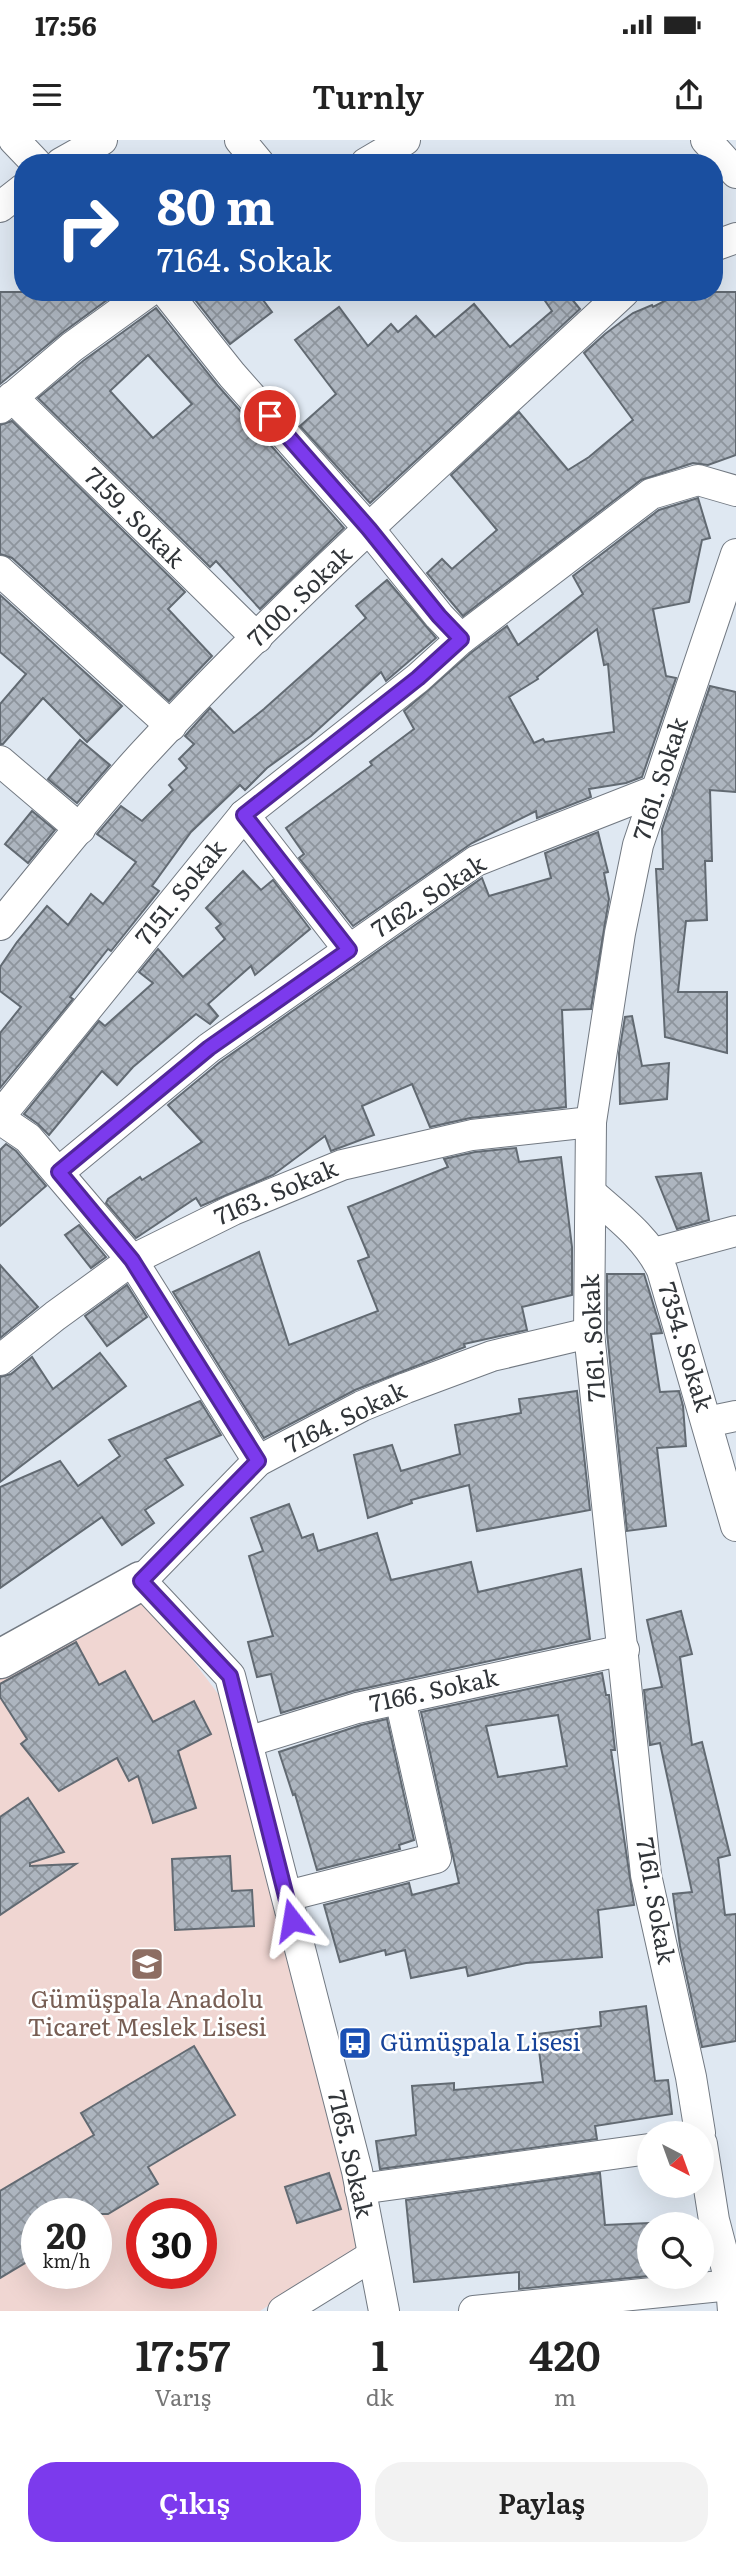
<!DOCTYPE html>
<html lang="tr">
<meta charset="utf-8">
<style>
:root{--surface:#fff;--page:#f2f2f2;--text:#222;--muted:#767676;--accent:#7c3aed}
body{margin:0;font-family:Literata,serif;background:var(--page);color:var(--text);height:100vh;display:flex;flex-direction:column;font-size:26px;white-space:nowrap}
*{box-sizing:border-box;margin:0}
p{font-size:23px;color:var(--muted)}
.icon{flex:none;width:38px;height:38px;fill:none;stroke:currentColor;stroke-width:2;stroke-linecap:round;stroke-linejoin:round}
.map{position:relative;height:2171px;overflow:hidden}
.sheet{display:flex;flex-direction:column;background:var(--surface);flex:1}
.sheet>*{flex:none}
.guide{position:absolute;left:14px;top:14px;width:709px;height:147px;border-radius:28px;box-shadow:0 7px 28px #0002;background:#1a4fa0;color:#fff;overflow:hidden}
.needle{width:46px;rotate:139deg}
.buttons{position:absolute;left:637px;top:1981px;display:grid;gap:14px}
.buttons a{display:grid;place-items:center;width:77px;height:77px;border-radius:50%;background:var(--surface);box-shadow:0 7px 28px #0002;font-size:35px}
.speed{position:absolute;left:21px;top:2058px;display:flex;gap:14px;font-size:35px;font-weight:700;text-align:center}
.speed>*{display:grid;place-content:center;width:91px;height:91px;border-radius:50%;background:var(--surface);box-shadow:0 7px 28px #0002;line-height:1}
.speed small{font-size:18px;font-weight:400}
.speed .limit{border:10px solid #d22;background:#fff;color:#111}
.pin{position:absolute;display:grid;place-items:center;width:60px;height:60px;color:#fff;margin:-30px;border:4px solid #fff;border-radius:50%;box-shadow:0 2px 7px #0007}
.me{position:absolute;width:77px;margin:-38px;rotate:346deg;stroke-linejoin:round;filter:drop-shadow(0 0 5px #0008)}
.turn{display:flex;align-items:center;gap:24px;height:147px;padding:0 28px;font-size:32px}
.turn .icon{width:91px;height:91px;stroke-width:2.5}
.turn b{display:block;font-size:49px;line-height:60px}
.eta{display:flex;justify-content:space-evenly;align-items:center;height:119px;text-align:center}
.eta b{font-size:42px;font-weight:600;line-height:49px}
.primary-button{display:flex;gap:14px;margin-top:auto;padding:14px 28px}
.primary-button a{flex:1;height:80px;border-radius:28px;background:var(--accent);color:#fff;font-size:28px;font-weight:600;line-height:80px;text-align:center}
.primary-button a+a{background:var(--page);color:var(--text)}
.status{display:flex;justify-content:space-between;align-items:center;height:49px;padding:0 35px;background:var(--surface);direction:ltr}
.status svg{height:19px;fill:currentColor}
header{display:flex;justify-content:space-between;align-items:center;height:91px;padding:0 28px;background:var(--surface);font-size:32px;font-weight:600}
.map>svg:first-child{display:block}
</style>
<div class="status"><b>17:56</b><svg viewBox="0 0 49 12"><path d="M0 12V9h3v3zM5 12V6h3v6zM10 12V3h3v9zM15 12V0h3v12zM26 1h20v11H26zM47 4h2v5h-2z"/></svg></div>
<header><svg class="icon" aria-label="menu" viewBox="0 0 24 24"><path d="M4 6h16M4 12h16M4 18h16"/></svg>Turnly<svg class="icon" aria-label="share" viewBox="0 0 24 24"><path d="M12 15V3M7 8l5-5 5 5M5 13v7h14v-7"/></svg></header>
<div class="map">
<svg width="736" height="2171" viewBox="0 0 736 2171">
<defs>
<pattern id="building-cross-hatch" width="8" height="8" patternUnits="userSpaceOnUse" patternTransform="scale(1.75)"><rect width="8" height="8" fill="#adb5bf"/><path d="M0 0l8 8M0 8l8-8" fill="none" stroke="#8d949c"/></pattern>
</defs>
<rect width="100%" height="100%" fill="#dfe8f2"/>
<path fill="#f0d6d2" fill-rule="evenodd" d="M140,1450L234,1575L361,2105L260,2171H0V1530ZM37,2074H96V2133H37ZM142,2074H201V2133H142Z"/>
<g fill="url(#building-cross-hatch)" stroke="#626a72" stroke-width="2" fill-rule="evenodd">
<polygon points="0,152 118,152 62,193 0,244"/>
<polygon points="189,152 257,152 272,172 230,204"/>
<polygon points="539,152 566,152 580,169 370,363 300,286 336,254 295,200 339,167 368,206 391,184 398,192 416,176 435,197 474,164 510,207 552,171"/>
<polygon points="682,152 736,152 736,315 708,325 693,323 641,340 463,476 427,433 442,419 452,429 497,390 451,335 519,272 568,330 589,317 633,280 584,213 605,194 633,173 652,165 653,167"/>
<path d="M156,168L219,247L344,388L260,469L216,421L210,427L38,258L83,221ZM148,215L192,264L153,298L110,251Z"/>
<polygon points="12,281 185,452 168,469 212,516 169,561 12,418 0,414 0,285"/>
<path d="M698,358L710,398L702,400L689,462L653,469L666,536L676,538L642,637L626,643L589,649L591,657L537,678L536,671L472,703L353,786L299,718L304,714L286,688L372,625L370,622L414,589L404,571L472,512L507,486L518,505L583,454L573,436L659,370ZM597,489L604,525L608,524L614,592L545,602L543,599L534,603L509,557L538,539L537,537Z"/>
<polygon points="387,440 436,498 386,541 381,532 311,596 267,628 245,650 240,645 191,692 152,746 159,751 111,811 108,809 70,857 73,859 0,948 0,893 21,867 0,851 0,827 17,802 47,766 68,785 91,754 103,764 136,722 97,694 121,666 142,681 173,650 169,645 187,628 179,619 194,604 185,596 210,568 234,593 264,569 366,478 356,466"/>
<polygon points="0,455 122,566 87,602 43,558 3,604 0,604 0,564 26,534 0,512"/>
<polygon points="710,546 736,552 736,652 710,650 712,721 705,721 707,780 686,781 678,852 727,852 727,913 665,897 656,729 663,729 662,689"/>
<polygon points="80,600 110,625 77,663 48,639"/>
<polygon points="32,671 55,690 28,723 5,704"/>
<polygon points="598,692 608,732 604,733 609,759 591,869 562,870 566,967 470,978 430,987 412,944 362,966 374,995 331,1011 325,996 273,1035 201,1066 196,1058 136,1098 106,1063 108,1059 140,1037 142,1040 202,1002 168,965 220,922 482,738 489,756 551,738 545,713"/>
<polygon points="243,731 261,750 273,740 310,789 255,835 251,826 208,864 218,876 210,884 196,874 133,927 117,945 102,931 49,995 38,984 24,974 99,881 105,886 153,843 139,832 158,809 183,837 225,799 216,788 221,784 206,768"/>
<polygon points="632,876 642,926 669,923 667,959 620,964 619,913 625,877"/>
<polygon points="6,1004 16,1011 46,1046 0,1086 0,1010"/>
<polygon points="516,1008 519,1022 561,1017 572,1107 572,1155 522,1167 527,1190 464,1204 465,1207 355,1250 264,1298 173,1152 259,1112 289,1205 378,1171 358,1121 369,1117 348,1067 448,1027 444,1019 475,1012"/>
<polygon points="701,1033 709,1080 677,1089 656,1037"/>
<polygon points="79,1085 106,1117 91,1128 65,1095"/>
<polygon points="0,1125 38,1167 0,1198"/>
<polygon points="607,1134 644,1134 662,1193 651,1194 660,1252 679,1251 683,1266 686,1306 657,1308 666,1386 627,1391 607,1192"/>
<polygon points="127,1145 147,1177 107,1206 85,1176"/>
<polygon points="100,1213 126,1246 0,1342 0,1237 11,1234 32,1217 53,1249"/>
<polygon points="577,1251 590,1370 477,1391 469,1345 411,1360 412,1363 368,1378 354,1315 392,1305 401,1331 460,1314 455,1285 521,1273 519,1259"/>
<polygon points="200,1261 221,1295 165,1319 183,1345 145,1370 154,1383 122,1405 102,1377 0,1448 0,1347 60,1321 78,1346 120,1316 109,1300"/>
<polygon points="289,1364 302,1398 313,1394 318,1411 377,1393 391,1440 471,1422 478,1452 581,1429 590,1499 353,1551 281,1573 271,1534 257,1537 248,1502 273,1496 249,1416 263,1411 251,1378"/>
<polygon points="681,1471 692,1514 680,1517 692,1605 702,1602 730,1715 718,1718 725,1775 736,1774 736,1901 702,1907 680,1806 673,1754 692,1752 660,1603 650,1605 644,1550 662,1547 647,1480"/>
<polygon points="76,1502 99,1545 125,1531 153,1582 194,1561 211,1594 178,1611 196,1668 153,1683 138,1636 129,1641 117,1618 59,1651 21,1604 27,1599 0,1557 0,1544"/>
<path d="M602,1533L606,1555H609L615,1610H611L634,1765L598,1770L602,1817L526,1823L468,1836L466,1827L411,1838L405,1810L386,1815L385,1810L340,1822L324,1765L409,1743L412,1755L459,1743L421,1572ZM558,1575L567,1626L498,1637L486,1586Z"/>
<polygon points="387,1579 414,1700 399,1705 400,1709 317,1730 295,1654 293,1655 279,1612 361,1585"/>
<polygon points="28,1658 64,1712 30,1723 30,1726 76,1724 0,1775 0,1677"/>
<polygon points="230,1716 232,1751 252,1750 254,1786 175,1790 172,1719"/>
<polygon points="646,1866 655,1941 668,1940 672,1974 595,1986 597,1999 380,2029 376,2001 416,1995 412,1946 454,1943 454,1950 543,1942 537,1894 601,1886 600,1872"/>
<polygon points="194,1906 235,1975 148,2027 158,2044 108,2074 37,2074 37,2116 0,2138 0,2051 94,1995 81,1973"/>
<polygon points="329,2033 341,2069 297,2083 285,2047"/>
<polygon points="600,2033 605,2085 649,2083 649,2136 519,2149 519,2132 414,2142 406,2060"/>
</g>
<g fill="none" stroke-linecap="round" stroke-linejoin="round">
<defs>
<g id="street">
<polyline points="14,0 36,23"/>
<polyline points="240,0 259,23"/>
<polyline points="706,0 736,33"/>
<polyline points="61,23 102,0"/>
<polyline points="366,23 405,0"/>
<polyline points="0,67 23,49"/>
<polyline points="714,106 736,98"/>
<polyline points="166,152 232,235 369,389 439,476 461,499"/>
<polyline points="12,257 257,498"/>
<polyline points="0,268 72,207 148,152"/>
<polyline points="0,431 171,586"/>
<polyline points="0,621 80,689"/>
<polyline points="244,675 349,810"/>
<path d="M0,785C48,727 95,666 146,611C296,449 463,302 624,152"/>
<polyline points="0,976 244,675 418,538 461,499 651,354 698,340 736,351"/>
<polyline points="0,979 28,998 132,1120 258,1321"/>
<polyline points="59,1032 209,908 476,721 657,650"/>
<path d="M591,1053C618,1077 646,1097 662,1130L736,1386"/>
<polyline points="654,1113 736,1091"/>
<polyline points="0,1220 55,1176 132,1120 233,1070 342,1025 472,995 591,982"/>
<polyline points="707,1282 736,1276"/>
<polyline points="247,1602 357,1568 624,1510"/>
<polyline points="287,1756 436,1718 400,1559"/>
<polyline points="700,1993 691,1937 646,1735 589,1193 591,982 620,793 638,705 736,414"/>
<polyline points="702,2004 714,2080 731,2145 733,2171"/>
<polyline points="360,2049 649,2009"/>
<polyline points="283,2171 372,2116"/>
<polyline points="384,2171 357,2031 230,1536 141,1441 258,1321 362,1266 406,1248 492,1216 589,1193"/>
<polyline points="474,2171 731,2145"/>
</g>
<polyline id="secondary" points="0,1519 141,1441"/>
</defs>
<use href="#street" stroke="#727982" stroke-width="32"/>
<use href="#secondary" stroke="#727982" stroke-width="41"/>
<use href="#street" stroke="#fff" stroke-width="30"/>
<use href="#secondary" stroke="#fff" stroke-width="38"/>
</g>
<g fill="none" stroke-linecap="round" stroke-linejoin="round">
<defs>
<polyline id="route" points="270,276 369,389 439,476 461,499 418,538 244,675 349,810 209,908 59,1032 132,1120 258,1321 141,1441 230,1536 292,1780"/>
</defs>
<use href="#route" stroke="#51269a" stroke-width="18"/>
<use href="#route" stroke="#7c3aed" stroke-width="12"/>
</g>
<defs>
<symbol id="school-square" viewBox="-11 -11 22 22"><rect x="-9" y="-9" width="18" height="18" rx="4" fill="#8d6e63" stroke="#fff"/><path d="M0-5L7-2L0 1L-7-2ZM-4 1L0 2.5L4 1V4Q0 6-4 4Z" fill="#fff"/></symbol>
<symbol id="bus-square" viewBox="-11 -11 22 22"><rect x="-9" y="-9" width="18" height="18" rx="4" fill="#1a4fb4" stroke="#fff"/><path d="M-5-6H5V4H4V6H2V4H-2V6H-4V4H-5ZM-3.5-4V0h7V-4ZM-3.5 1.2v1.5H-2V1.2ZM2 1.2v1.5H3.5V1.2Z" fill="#fff"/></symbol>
</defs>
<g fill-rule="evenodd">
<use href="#school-square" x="128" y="1805" width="38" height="38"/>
<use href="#bus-square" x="336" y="1884" width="38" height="38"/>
</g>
<g text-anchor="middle" stroke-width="5" stroke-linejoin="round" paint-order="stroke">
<g font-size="24" fill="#313539" stroke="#fff">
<text transform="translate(134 378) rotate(45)" y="8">7159. Sokak</text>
<text transform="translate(300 457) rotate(-44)" y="8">7100. Sokak</text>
<text transform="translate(661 639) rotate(-72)" y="8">7161. Sokak</text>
<text transform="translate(181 753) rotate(-51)" y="8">7151. Sokak</text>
<text transform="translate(429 757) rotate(-33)" y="8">7162. Sokak</text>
<text transform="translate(276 1053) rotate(-23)" y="8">7163. Sokak</text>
<text transform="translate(594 1198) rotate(-93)" y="8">7161. Sokak</text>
<text transform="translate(685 1207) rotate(73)" y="8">7354. Sokak</text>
<text transform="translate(346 1278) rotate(-26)" y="8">7164. Sokak</text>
<text transform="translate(434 1551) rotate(-12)" y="8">7166. Sokak</text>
<text transform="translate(655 1761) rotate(80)" y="8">7161. Sokak</text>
<text transform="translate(350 2014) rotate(77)" y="8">7165. Sokak</text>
</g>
<g font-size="24" fill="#785e54" stroke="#fff">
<text x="147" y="1868">Gümüşpala Anadolu<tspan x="147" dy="28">Ticaret Meslek Lisesi</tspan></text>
</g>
<g font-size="24" fill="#164399" stroke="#fff" text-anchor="start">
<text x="380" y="1911">Gümüşpala Lisesi</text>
</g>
</g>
</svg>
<div class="buttons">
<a><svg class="needle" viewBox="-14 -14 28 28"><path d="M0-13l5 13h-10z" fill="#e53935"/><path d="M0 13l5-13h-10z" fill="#767676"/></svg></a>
<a><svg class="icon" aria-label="search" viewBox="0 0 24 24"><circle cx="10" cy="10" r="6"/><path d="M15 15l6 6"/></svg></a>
</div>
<div class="speed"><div>20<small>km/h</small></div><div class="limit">30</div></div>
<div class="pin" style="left:270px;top:276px;background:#d93025"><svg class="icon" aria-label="arrive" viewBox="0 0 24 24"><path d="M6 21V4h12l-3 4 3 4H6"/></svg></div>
<svg class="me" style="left:292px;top:1780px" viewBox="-20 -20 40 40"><path d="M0-17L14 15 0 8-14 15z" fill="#7c3aed" stroke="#fff" stroke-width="4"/></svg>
<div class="guide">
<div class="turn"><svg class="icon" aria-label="right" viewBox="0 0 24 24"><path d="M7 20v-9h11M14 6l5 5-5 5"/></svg><div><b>80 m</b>7164. Sokak</div></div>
</div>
</div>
<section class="sheet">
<div class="eta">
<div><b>17:57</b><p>Varış</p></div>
<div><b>1</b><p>dk</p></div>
<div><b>420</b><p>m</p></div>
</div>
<div class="primary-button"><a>Çıkış</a><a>Paylaş</a></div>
</section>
